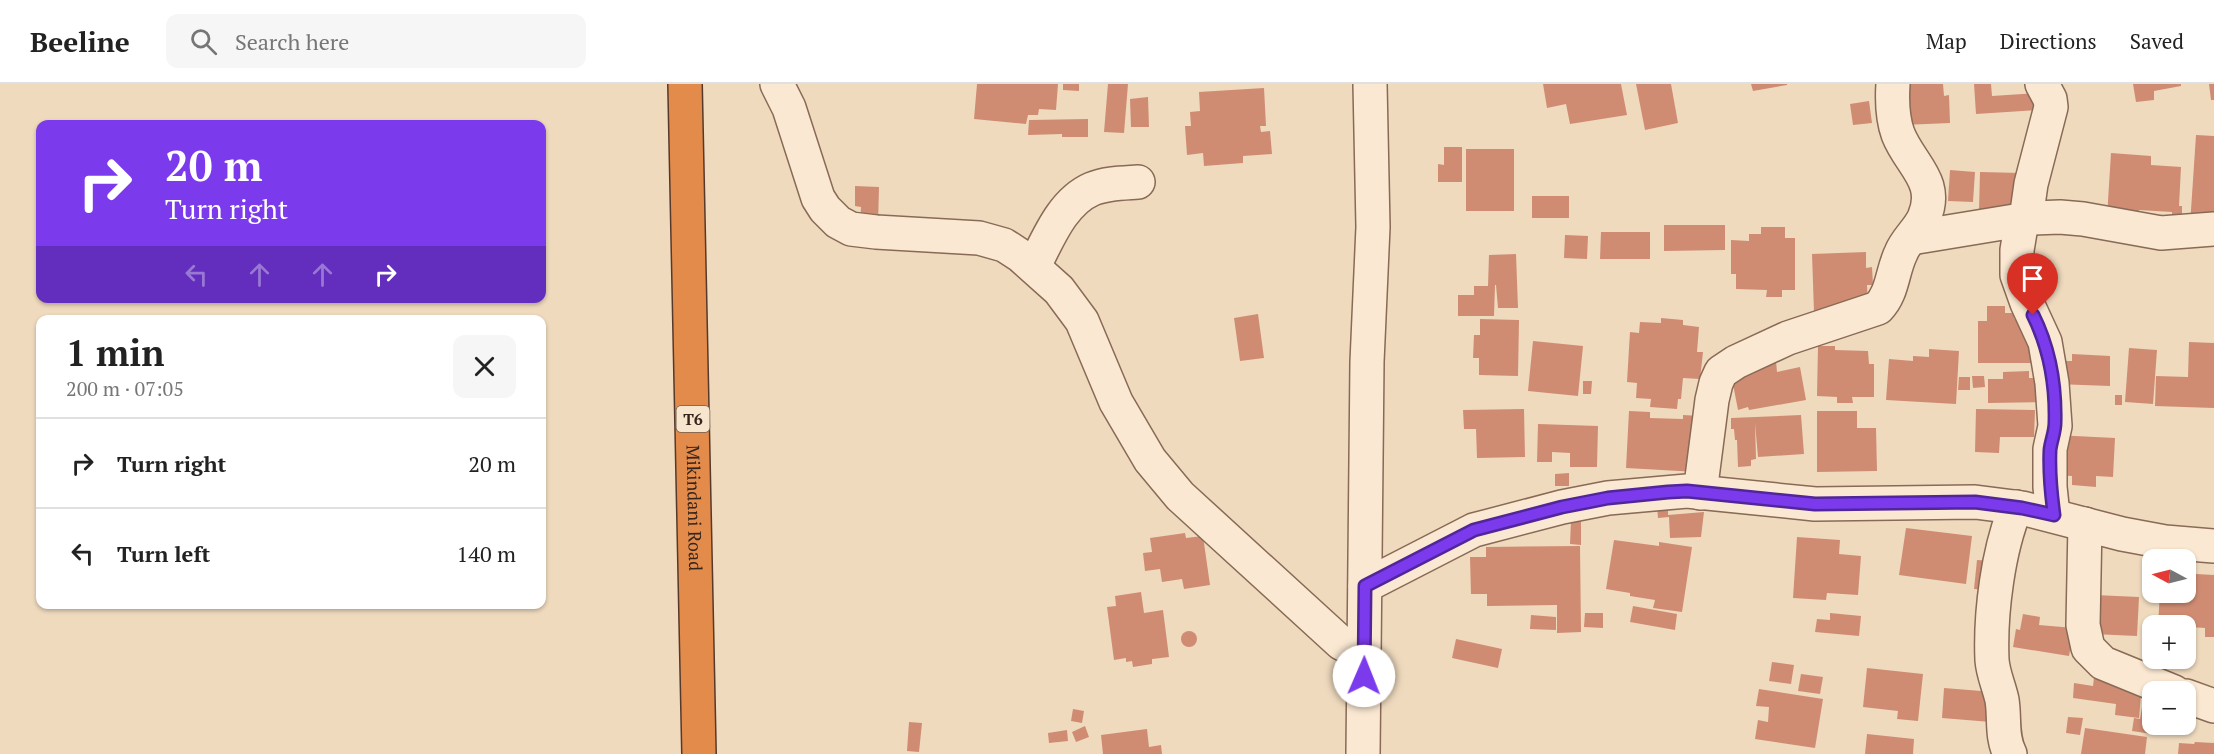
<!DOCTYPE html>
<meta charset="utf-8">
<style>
:root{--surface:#fff;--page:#f6f6f6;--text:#222;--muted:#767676;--line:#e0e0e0}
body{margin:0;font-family:"PT Serif",serif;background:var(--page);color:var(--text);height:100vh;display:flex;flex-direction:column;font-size:22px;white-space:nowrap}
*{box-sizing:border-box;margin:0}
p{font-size:20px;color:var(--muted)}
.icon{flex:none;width:33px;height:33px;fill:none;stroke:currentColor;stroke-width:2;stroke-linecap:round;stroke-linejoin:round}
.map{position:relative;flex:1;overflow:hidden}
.panel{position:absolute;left:36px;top:231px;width:510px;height:294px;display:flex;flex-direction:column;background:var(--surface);border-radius:12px;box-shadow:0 2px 4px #0004}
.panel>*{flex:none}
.hud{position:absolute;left:36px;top:36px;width:510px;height:183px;border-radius:12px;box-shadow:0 2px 4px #0004;background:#7c3aed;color:#fff;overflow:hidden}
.needle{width:39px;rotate:277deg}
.buttons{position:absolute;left:2142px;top:465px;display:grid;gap:12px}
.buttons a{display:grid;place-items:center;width:54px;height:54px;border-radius:12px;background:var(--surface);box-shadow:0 2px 4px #0004;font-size:30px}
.pin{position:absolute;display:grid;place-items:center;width:51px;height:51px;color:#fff;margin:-62px -26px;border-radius:50% 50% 50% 0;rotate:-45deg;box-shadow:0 0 6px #0007}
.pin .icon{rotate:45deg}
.me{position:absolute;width:66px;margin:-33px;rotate:1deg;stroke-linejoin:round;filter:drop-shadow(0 0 4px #0008)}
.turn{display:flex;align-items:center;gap:21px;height:126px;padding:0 30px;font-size:27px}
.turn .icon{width:78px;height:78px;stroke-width:2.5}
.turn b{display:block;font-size:42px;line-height:51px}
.lanes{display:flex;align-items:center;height:57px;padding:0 30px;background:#0003;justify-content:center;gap:30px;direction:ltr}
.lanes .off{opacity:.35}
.round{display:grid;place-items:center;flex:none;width:63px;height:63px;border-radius:12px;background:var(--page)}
.headline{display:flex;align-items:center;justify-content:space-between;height:102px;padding:0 30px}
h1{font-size:36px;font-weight:600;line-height:45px}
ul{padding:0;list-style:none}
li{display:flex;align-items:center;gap:18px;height:90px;padding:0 30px;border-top:2px solid var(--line)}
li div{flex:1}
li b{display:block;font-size:22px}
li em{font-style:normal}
header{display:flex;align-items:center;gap:36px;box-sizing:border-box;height:84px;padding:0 30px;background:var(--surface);border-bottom:2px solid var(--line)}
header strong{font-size:28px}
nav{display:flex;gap:33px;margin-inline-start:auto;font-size:21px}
.search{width:420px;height:54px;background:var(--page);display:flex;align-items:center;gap:15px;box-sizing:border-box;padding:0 21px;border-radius:12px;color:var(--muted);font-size:22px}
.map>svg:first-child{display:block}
</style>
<header>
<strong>Beeline</strong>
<div class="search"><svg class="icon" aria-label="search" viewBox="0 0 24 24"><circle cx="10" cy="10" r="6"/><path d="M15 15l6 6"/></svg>Search here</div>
<nav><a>Map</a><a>Directions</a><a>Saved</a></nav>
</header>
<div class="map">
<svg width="2214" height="670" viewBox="0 0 2214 670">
<rect width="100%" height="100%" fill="#efdabe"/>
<g fill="#cf8c73">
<polygon points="977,0 1058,0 1056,26 1039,25 1038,31 1028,31 1026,40 974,35"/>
<polygon points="1063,0 1079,0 1079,7 1063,6"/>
<polygon points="1108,0 1128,0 1124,49 1104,48"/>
<polygon points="1543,0 1621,0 1627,31 1570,40 1566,20 1547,24"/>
<polygon points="1636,0 1671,0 1678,39 1645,46"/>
<polygon points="1751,0 1787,0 1787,1 1753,7"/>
<polygon points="1901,0 1943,0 1944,12 1949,11 1950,39 1903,41"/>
<polygon points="1974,0 1991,0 1992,12 2037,9 2039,26 1976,30"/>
<polygon points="2133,0 2181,0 2181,2 2154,7 2154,16 2136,18"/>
<polygon points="2209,0 2214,0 2214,16 2211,16"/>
<polygon points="1264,4 1266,42 1260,42 1261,48 1270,47 1272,70 1243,72 1243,79 1204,82 1203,69 1187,71 1185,42 1191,42 1190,28 1200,27 1199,8"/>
<polygon points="1148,13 1149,43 1131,43 1130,15"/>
<polygon points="1869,17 1872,39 1853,41 1850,20"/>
<polygon points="1088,35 1088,53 1062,53 1062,50 1028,51 1029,36"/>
<polygon points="2196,51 2214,52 2214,142 2190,141"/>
<polygon points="1444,63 1462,63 1462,98 1438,98 1438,80 1444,81"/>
<rect x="1466" y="65" width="48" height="62"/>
<polygon points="2111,69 2151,72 2151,81 2181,83 2179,122 2182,122 2182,132 2172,132 2172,128 2139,126 2139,136 2107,133"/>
<polygon points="1950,86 1975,88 1973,118 1948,117"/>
<polygon points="1980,88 2021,89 2019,127 1979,126"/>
<polygon points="855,102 879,103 878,141 860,140 861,123 855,122"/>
<rect x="1532" y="112" width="37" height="22"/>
<polygon points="1664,141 1725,141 1725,166 1664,167"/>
<polygon points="1761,143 1785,143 1785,154 1795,154 1795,206 1782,206 1782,213 1766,213 1767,206 1736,205 1736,190 1731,190 1731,156 1749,157 1749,150 1761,150"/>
<polygon points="1601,148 1650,148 1650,175 1600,175"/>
<polygon points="1565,151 1588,152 1587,175 1564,174"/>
<polygon points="1866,168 1866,184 1872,183 1873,201 1867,201 1868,221 1814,228 1812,170"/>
<polygon points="1516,170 1518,224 1498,224 1496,201 1495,201 1494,232 1458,232 1458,211 1474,211 1474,202 1488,202 1489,171"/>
<polygon points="1987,222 2005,222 2005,229 2014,229 2014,235 2032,235 2032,279 1978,279 1978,237 1987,237"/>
<polygon points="1258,230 1264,274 1240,277 1234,234"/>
<polygon points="1661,234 1683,236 1683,241 1699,243 1697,268 1703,268 1700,295 1683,294 1681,315 1678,315 1677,325 1650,323 1651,315 1636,314 1637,299 1627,298 1630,248 1639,249 1640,238 1661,239"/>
<polygon points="1480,235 1519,236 1518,292 1479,291 1479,274 1473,274 1474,251 1480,251"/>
<polygon points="1533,257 1583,262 1578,312 1528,307"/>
<polygon points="2189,258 2214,259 2214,324 2155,322 2156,292 2188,293"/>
<polygon points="1818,262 1835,262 1835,266 1868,267 1869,280 1874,280 1874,313 1852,313 1853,319 1837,319 1837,313 1817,312"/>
<polygon points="2129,264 2157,266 2153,320 2125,318"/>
<polygon points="1929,265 1959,267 1956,320 1886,316 1889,275 1913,277 1913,272 1929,273"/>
<polygon points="2072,270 2110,272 2110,302 2056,300 2057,277 2072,277"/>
<polygon points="1776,277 1777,288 1800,283 1806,316 1749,326 1748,323 1738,326 1730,285"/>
<polygon points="2029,287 2029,294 2044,294 2045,318 1988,319 1988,295 2003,295 2003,288"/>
<polygon points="1972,292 1984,292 1985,303 1973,304"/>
<polygon points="1959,293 1970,293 1970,306 1958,306"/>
<polygon points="1583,297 1592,297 1591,310 1583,310"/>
<rect x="2115" y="311" width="7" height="10"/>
<polygon points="1524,325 1525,373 1477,374 1476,345 1464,345 1463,326"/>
<polygon points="1976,325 2035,326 2034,353 2000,353 1999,369 1975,368"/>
<polygon points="1629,327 1650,328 1650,334 1683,335 1683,331 1700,332 1697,388 1626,384"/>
<polygon points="1817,327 1857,327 1857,344 1876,344 1877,387 1817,388"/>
<polygon points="1801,331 1804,370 1758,373 1755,339 1756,375 1751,376 1751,382 1738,383 1737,356 1735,356 1734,345 1731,345 1731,334"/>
<polygon points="1538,340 1598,342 1597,383 1570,383 1570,369 1552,368 1552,378 1537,378"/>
<polygon points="2055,351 2115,354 2113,393 2096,392 2096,403 2072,401 2072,392 2053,391"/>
<polygon points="1569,389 1569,402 1555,402 1555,390"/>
<polygon points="1668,421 1668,431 1704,428 1701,453 1670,454 1669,433 1658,434 1657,422"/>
<polygon points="1571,437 1581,437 1581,461 1570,460"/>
<polygon points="1906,444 1972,452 1966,500 1899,491"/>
<polygon points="1185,449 1186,454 1203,452 1210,501 1184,505 1182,495 1162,498 1160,485 1145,487 1143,469 1152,468 1150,454"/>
<polygon points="1797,453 1840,456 1839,470 1861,472 1858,511 1827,509 1826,516 1793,514"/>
<polygon points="1614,456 1659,462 1659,458 1692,463 1682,528 1653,524 1655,516 1630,512 1630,509 1606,505"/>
<polygon points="1580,462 1581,548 1557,549 1557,521 1487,522 1487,510 1471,510 1470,473 1486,473 1486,463"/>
<polygon points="1977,476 1994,477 1991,506 1974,505"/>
<polygon points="2196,490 2214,491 2214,553 2205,553 2205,544 2158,541 2160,508 2186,508 2186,498 2195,498"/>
<polygon points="1141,508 1144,529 1163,526 1169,573 1152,575 1152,580 1133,583 1132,577 1126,578 1126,574 1114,576 1107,523 1116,522 1115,512"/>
<polygon points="2095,511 2139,513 2137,552 2093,550"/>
<polygon points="1633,522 1677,530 1675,546 1630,538"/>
<polygon points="1585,529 1603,529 1603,544 1584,543"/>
<polygon points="1830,529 1861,532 1859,552 1815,548 1817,535 1830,536"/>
<polygon points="2023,530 2040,533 2039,541 2074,544 2069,572 2013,563 2016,545 2020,546"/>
<polygon points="1531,531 1556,533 1556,546 1530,545"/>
<circle cx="1189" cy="555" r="8"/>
<polygon points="1456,555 1502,565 1498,584 1452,574"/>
<polygon points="1772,578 1794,581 1791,600 1769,597"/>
<polygon points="1867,584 1923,590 1918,637 1897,635 1898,627 1863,623"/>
<polygon points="1801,590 1823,593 1820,610 1798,607"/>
<polygon points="2094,593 2142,598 2139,634 2115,631 2116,620 2073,614 2074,599 2093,602"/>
<polygon points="1944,604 1994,608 1991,638 1942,634"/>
<polygon points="1759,605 1823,615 1815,664 1755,655 1758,636 1768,638 1769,623 1756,622"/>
<polygon points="2143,617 2152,619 2152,650 2132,647 2134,634 2140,635"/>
<polygon points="1073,625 1084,627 1082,639 1071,637"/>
<polygon points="2068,633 2083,634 2080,651 2066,649"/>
<polygon points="909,638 922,639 919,668 907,667"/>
<polygon points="1085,642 1089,653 1076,658 1072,648"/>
<polygon points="2085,644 2147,653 2145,670 2081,670"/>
<polygon points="1147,645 1149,663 1161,661 1162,670 1103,670 1101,651"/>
<polygon points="1067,646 1068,657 1049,659 1048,649"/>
<polygon points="1867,650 1914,655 1913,670 1865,670"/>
<polygon points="2195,658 2214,659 2214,670 2178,670 2179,659 2194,660"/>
</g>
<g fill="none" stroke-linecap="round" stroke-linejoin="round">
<defs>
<g id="minor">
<polyline points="777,0 789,24 818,114 825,125 838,138 851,145 876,148 979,154 1004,161 1021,172 1059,206 1082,237 1116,318 1150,376 1180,412 1341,559 1364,571"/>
<polyline points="2026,135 2031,100 2051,23 2050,15 2042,0"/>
<polyline points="2022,136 2017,166 2017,191 2027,219 2045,258 2052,299 2055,342 2050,365 2050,403 2053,431"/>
<polyline points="1911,154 2033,134 2060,133 2083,135 2161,149 2214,145"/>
<path d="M1034,182C1048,155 1062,118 1092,105C1106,99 1123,99 1138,98"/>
<path d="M1700,409L1712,316L1716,299L1721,288L1736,278L1788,254L1878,224C1893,209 1892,187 1901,169C1906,156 1918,147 1924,134C1940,97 1910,81 1898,50C1893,36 1892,15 1893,0"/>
<polyline points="2085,440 2083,541 2088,564 2103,579 2174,608"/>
<polyline points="1365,502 1474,446 1562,423 1608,414 1687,407 1815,420 1975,418 2022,424 2122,450 2165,458 2214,462"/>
<polyline points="2186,612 2214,622"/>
<polyline points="1363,670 1367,278 1373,143 1370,0"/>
<path d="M2010,670C2001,653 2005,634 2002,616C1999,602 1993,590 1992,576C1990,529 1998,466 2016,423"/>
</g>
<g id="highway">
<path id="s1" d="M685,0L699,670"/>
</g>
</defs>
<use href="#minor" stroke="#886a56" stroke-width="36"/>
<use href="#highway" stroke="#56392b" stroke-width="36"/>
<use href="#minor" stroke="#fae8d2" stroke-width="33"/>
<use href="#highway" stroke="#e38b4a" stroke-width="33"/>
</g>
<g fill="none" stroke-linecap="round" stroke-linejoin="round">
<defs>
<path id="route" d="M1364,592L1365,502L1474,446L1562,423L1608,414L1668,408L1687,407L1815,420L1975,418L2022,424L2054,431C2051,409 2049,388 2050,366C2051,357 2055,348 2055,339C2056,302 2050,265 2033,231"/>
</defs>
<use href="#route" stroke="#51269a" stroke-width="15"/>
<use href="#route" stroke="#7c3aed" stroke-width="10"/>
</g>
<g text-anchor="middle" stroke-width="4.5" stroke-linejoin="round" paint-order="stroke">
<rect fill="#f7e5ce" stroke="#715f51" stroke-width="1.5" x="676.5" y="322" width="33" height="26" rx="4.5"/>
<g font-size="16" font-weight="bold" fill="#37251c">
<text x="693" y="341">T6</text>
</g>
<g font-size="18" fill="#37251c" stroke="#f7e5ce">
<text dy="6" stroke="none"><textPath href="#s1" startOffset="424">Mikindani Road</textPath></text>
</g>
</g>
</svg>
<div class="buttons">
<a><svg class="needle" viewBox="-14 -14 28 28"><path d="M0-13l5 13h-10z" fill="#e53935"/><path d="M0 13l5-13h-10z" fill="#767676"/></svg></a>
<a>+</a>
<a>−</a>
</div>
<div class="pin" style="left:2033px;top:231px;background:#d93025"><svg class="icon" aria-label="arrive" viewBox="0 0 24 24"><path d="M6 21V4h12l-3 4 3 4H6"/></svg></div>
<svg class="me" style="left:1364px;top:592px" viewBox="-20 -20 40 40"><circle r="19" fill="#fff"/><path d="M0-13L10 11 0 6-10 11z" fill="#7c3aed"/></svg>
<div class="hud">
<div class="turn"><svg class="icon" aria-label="right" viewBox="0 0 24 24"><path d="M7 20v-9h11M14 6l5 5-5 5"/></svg><div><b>20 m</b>Turn right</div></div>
<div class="lanes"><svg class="icon off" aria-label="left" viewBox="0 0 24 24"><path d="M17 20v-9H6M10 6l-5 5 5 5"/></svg><svg class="icon off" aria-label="ahead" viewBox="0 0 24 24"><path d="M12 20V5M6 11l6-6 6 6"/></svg><svg class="icon off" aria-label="ahead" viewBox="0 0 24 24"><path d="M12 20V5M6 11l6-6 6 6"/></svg><svg class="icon" aria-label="right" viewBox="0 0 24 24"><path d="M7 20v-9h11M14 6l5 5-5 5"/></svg></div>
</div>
<section class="panel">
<div class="headline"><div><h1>1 min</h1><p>200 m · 07:05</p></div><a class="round"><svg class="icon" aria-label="close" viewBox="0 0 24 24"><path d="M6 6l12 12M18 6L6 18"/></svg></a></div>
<ul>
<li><svg class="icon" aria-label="right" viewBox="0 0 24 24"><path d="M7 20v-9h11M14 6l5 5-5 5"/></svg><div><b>Turn right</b></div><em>20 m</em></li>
<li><svg class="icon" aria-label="left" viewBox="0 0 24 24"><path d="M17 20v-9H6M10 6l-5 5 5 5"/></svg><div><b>Turn left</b></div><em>140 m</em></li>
</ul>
</section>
</div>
